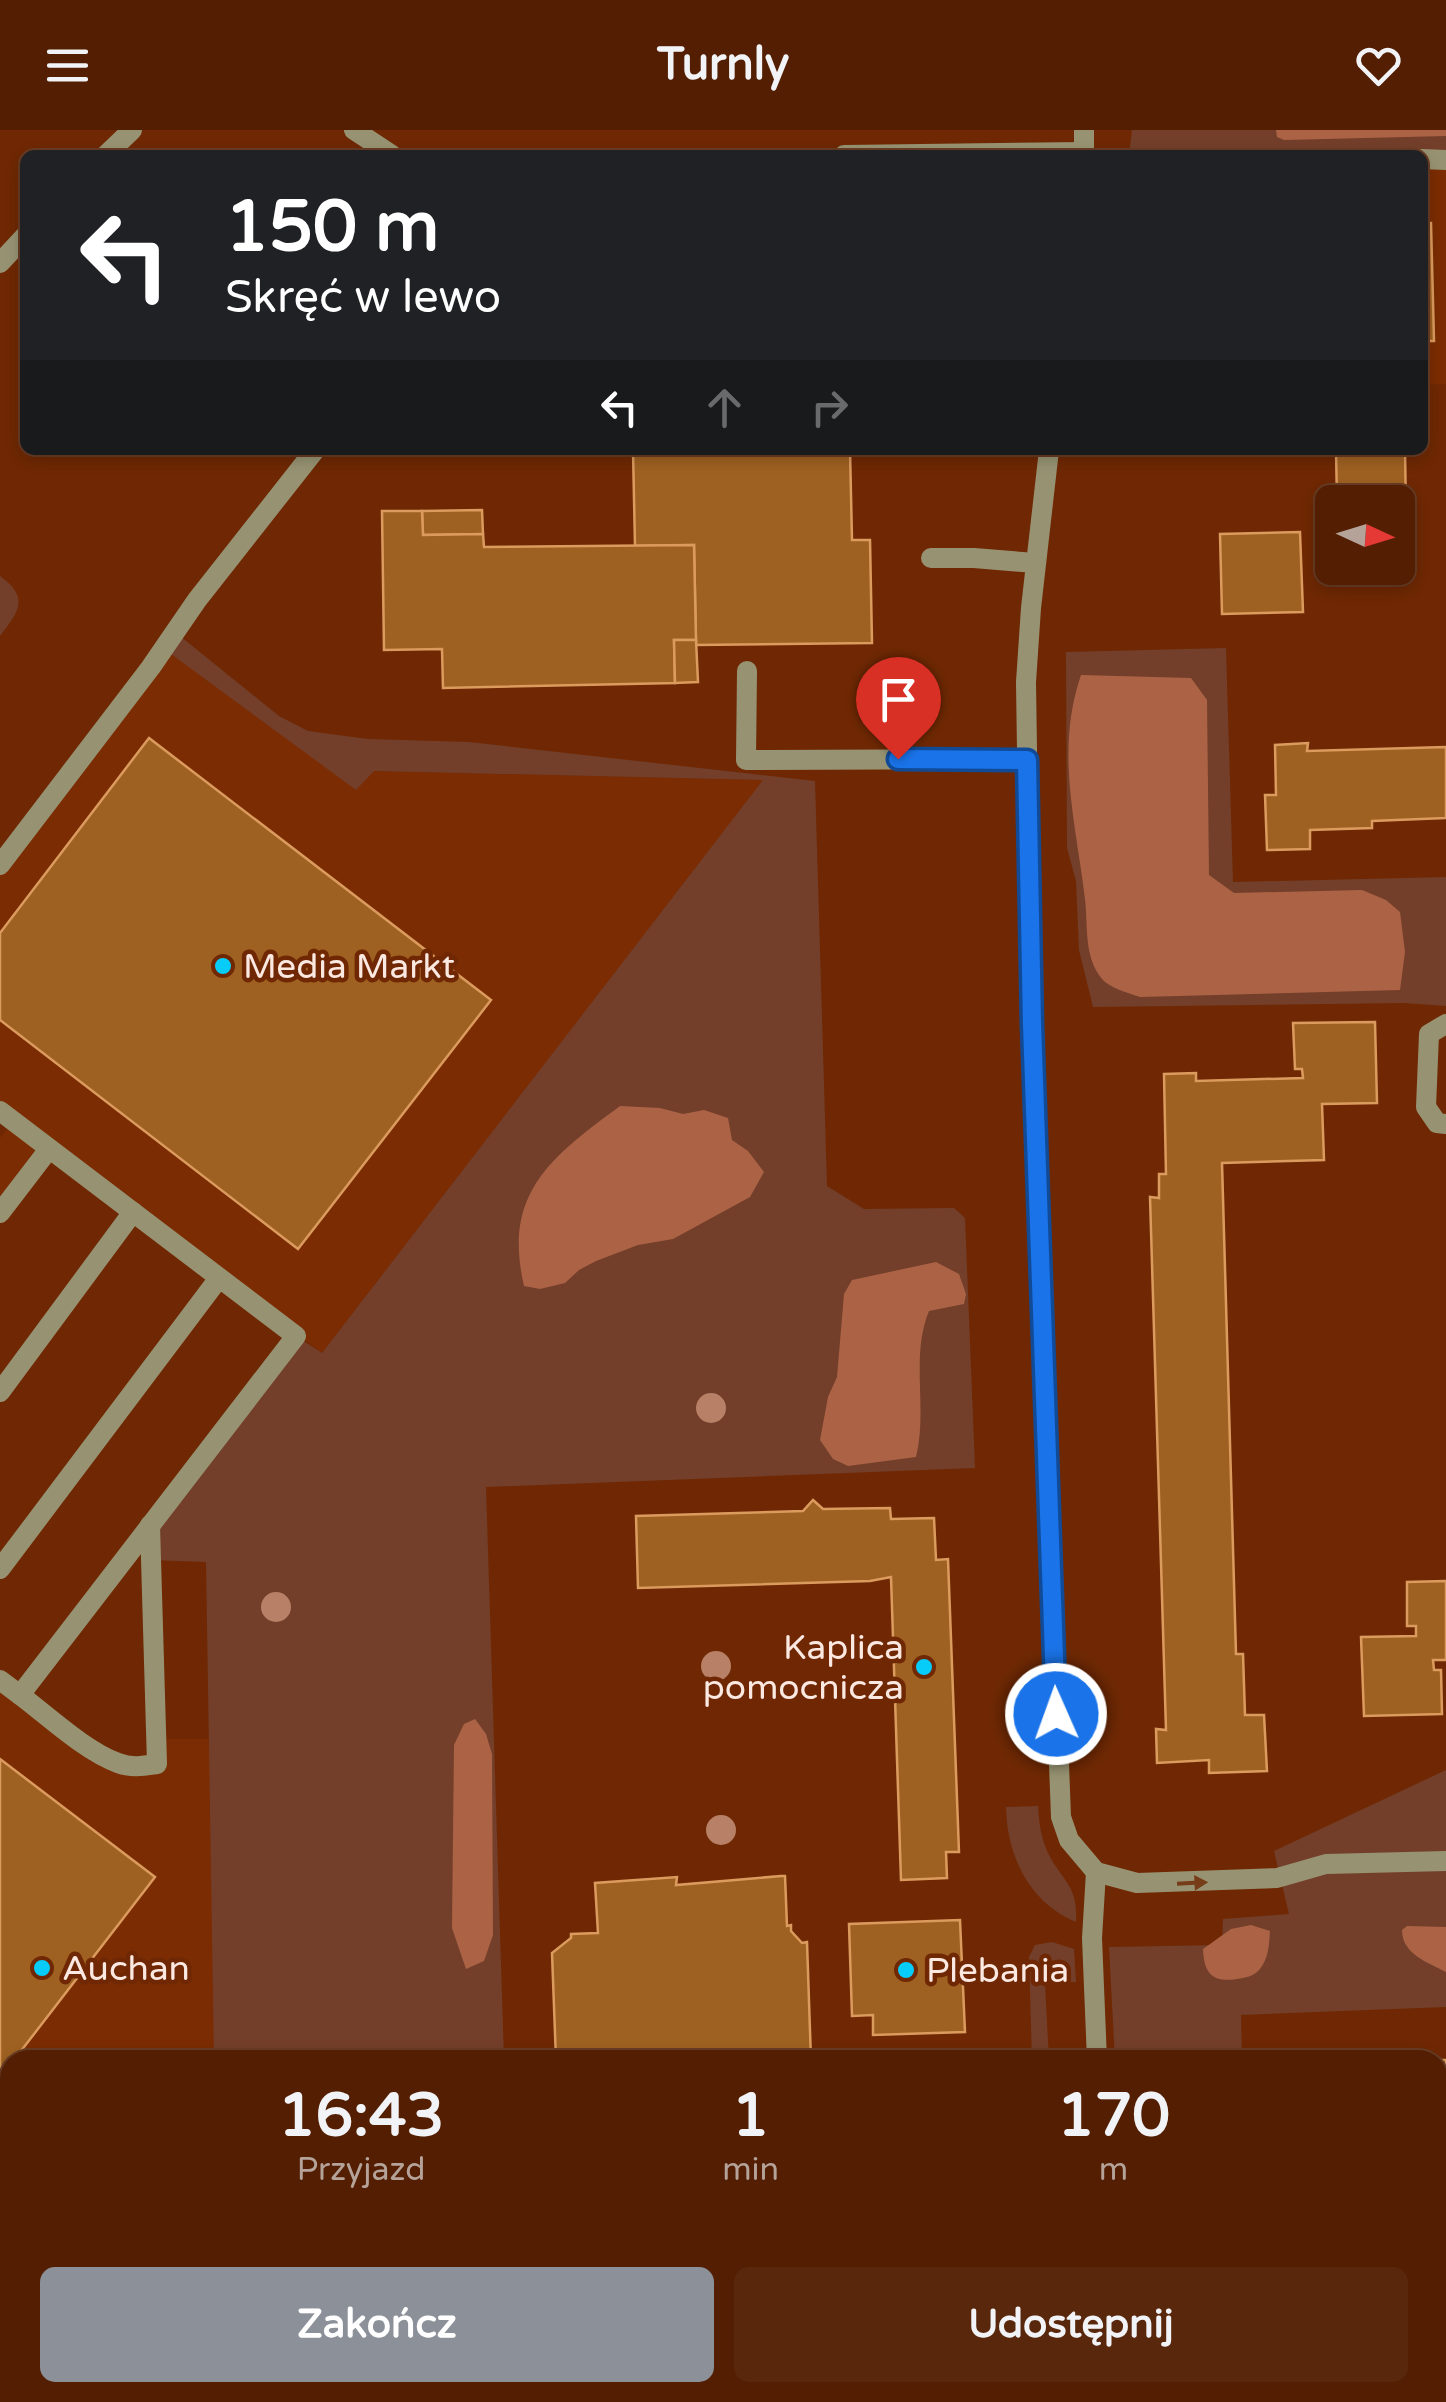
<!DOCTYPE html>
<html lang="pl">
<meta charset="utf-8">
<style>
:root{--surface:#531e02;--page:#59270c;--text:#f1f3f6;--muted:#b5a299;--line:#693c24;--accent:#8c9099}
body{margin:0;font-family:"Varela Round",sans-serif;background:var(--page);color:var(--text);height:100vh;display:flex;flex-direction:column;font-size:38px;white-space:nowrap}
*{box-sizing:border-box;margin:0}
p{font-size:32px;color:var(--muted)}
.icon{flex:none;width:55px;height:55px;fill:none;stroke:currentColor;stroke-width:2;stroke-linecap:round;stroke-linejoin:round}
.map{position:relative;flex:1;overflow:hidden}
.panel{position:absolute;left:0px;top:1920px;width:1448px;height:352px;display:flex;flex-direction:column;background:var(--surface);border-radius:30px 30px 0 0;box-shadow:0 5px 15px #0003,0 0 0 2px var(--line)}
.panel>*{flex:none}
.top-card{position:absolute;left:20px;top:20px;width:1408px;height:305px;border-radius:15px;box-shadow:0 5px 15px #0003,0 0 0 2px var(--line);background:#202124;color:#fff;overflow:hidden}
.needle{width:65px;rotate:94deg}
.buttons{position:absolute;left:1315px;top:355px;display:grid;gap:20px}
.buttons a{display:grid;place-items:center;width:100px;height:100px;border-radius:15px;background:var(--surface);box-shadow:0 5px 15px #0003,0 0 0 2px var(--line);font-size:50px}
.pin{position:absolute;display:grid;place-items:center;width:85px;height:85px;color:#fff;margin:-102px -42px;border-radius:50% 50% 50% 0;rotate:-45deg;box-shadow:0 0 10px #0007}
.pin .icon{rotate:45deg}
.me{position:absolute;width:110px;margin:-55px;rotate:358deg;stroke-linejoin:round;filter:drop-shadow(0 0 8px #0008)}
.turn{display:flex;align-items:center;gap:35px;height:210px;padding:0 40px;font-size:45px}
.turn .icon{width:130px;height:130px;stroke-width:2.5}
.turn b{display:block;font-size:70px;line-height:85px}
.lanes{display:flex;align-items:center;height:95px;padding:0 40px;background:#0003;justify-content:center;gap:50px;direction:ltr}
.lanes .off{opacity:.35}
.eta{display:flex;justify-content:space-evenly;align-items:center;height:170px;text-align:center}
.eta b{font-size:60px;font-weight:700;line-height:70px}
.action{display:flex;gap:20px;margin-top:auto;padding:20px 40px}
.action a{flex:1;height:115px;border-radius:15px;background:var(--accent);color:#fff;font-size:40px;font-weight:700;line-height:115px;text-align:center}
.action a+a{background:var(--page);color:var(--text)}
header{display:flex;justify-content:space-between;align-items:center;height:130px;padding:0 40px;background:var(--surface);font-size:45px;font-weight:700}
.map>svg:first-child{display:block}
</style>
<header><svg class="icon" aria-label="menu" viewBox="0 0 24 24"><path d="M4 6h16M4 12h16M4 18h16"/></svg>Turnly<svg class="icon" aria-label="heart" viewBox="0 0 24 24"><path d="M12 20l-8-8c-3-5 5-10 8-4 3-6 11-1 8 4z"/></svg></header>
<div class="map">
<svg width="1446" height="2272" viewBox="0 0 1446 2272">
<rect width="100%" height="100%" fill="#6f2803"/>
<g fill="#7b2c02">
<polygon points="1422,29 1446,30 1446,254 1423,255"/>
<polygon points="164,519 356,659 373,641 764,650 322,1223 49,1019 0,1083 0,1008 13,991 0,981 0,735"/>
<polygon points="0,1550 100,1624 157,1634 158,1609 210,1609 219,1930 10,1930 10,2262 139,2263 131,2272 0,2272"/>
</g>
<g fill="#733f2a">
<polygon points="1132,0 1446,0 1446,30 1422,25 1129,25"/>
<path d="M0,446C30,468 19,481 0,506Z"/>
<polygon points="175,502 279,586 308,601 368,609 469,612 815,651 827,1056 864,1079 954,1078 965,1088 975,1338 486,1357 504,1930 214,1930 206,1432 151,1430 150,1395 296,1206 322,1223 763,650 374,641 356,660 164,519"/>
<polygon points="1226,518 1233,752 1446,747 1446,876 1404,873 1093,877 1079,820 1076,751 1067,718 1066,522"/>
<polygon points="1446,1640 1446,1877 1241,1885 1242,1930 1115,1930 1109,1817 1222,1815 1223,1789 1289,1784 1274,1721"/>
<path d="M1038,1676C1039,1693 1041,1709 1049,1725C1064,1753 1078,1756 1076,1792C1029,1772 1007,1726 1006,1677Z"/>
<polygon points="1052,1812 1074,1819 1076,1852 1045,1853 1049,1930 1032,1930 1029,1827 1035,1815"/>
<polygon points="139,2262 1171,2262 1182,2272 131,2272"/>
</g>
<g fill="#ac6345">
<polygon points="1276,0 1446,0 1446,6 1284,10 1277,7"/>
<path d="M1081,545L1191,548L1207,570L1209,745L1234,763L1362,760L1386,770L1400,782L1405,822L1400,860L1140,867C1126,862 1107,858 1099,845C1084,823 1088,795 1085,769C1076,693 1055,621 1081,545Z"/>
<path d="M620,976L660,978L683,984L704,980L728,988L732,1010L748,1021L764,1042L750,1067L673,1109L638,1115L596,1131L579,1140L565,1153L540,1159L524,1156C502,1062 553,1026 620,976Z"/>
<path d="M936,1132L959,1144L966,1164L964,1174L929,1181C910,1227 928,1279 916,1327L848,1336L833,1329L820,1310L828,1267L837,1247L844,1164L852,1150Z"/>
<polygon points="475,1589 486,1604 492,1624 493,1805 484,1831 466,1839 452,1798 454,1615 464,1594"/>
<path d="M1251,1795L1270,1801C1269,1814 1269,1829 1259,1840C1254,1846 1245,1848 1237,1849C1212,1853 1204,1843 1203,1819L1231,1799Z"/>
<path d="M1407,1796L1446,1797V1842C1427,1832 1402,1824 1402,1800Z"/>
<polygon points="870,2263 988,2263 995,2272 862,2272"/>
</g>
<g fill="#9e6121" stroke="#dc9b5e" stroke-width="2.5">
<polygon points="1422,93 1431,93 1434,211 1422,211"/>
<polygon points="633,320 850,320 852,410 870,410 872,513 696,515 694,415 635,416"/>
<polygon points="1336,320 1405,320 1407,441 1338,443 1338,438 1398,438 1398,372 1337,372"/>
<polygon points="482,380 483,404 423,405 422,381"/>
<polygon points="382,381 422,381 423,405 483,404 484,417 694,415 696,510 674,510 675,553 443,558 442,519 384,520"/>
<polygon points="1300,402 1303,482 1222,484 1220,404"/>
<polygon points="674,510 696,510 698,552 675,553"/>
<polygon points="149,608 491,870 298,1119 0,890 0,803"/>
<polygon points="1308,613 1307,621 1446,617 1446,688 1372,691 1372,698 1310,700 1310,719 1267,720 1265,665 1276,665 1275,615"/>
<polygon points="1375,892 1377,973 1322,974 1324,1030 1222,1033 1236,1524 1243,1524 1245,1585 1264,1585 1267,1641 1209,1643 1209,1630 1157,1633 1156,1599 1166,1600 1150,1067 1159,1068 1159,1044 1166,1044 1164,944 1196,943 1196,951 1303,948 1302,939 1295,939 1293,893"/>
<polygon points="813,1370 823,1379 890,1378 891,1389 934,1388 936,1430 948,1429 959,1722 946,1722 947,1748 901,1750 891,1447 870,1451 638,1458 636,1386 803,1381"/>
<polygon points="1446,1451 1446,1530 1433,1530 1434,1540 1441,1540 1442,1584 1364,1586 1361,1507 1416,1506 1416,1496 1407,1496 1407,1452"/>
<polygon points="0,1629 155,1747 14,1930 10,1930 10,1936 0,1949"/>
<polygon points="781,1746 785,1746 787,1796 791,1795 791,1801 802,1813 807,1812 811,1930 556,1930 552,1823 571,1808 571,1804 598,1803 595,1753 677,1747 676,1755"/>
<polygon points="960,1790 965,1902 873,1905 873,1885 852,1886 849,1794"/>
<polygon points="1435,1930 1446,1930 1446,2032 1438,2032 1438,1930"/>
</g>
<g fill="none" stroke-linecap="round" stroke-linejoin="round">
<g stroke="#979372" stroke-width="20">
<polyline points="354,0 392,25"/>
<polyline points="106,25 132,0"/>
<polyline points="844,25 1085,22"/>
<polyline points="0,133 25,106"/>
<polyline points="931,428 974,428 1035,433"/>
<polyline points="747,541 746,630 1027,629"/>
<polyline points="0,735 151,537 197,470 315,320"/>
<polyline points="1446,894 1429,904 1426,977 1437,993 1446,994"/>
<polyline points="0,981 296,1206 20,1565 0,1550"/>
<polyline points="0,1083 49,1019"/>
<polyline points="0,1262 133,1082"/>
<polyline points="0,1439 219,1148"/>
<path d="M20,1565C48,1586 85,1621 118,1633C131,1638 143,1636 157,1634L150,1395"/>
</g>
<g stroke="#979372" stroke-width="20">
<polyline points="1084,0 1084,25"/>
<polyline points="1422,29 1446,30"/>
<polyline points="1049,320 1031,478 1026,552 1031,894 1061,1687 1069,1710 1096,1742 1137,1753 1277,1748 1326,1734 1446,1731"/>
<polyline points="1096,1742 1092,1808 1097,1930"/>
<polyline points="1438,2109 1446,2108"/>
</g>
</g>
<g fill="#b88167">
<circle cx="711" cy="1278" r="15"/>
<circle cx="276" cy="1477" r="15"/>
<circle cx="716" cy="1536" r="15"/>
<circle cx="721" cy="1700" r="15"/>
</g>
<defs><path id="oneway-solid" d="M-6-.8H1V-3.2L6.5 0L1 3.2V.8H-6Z" transform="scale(2.5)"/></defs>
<use fill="#773d19" href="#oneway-solid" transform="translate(1192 1753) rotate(-3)"/>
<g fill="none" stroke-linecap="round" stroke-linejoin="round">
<defs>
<polyline id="route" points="898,629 1027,630 1032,894 1056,1584"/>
</defs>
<use href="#route" stroke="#114b97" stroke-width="25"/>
<use href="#route" stroke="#1a73e8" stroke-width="18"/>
</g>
<g fill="#07cbf9" stroke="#6f2803" stroke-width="4">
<circle cx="223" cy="836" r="10"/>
<circle cx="924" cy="1537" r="10"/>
<circle cx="42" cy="1838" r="10"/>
<circle cx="906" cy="1840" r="10"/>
</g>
<g text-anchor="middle" stroke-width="9" stroke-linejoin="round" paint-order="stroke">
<g font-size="35" fill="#fae8e1" stroke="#6f2803" text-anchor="start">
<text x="243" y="848">Media Markt</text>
<text x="904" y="1529" text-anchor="end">Kaplica<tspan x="904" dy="40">pomocnicza</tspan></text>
<text x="62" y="1850">Auchan</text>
<text x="926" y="1852">Plebania</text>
</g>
</g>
</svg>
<div class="buttons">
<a><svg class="needle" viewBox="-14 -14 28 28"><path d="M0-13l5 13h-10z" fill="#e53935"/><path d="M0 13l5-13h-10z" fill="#b5a299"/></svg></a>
</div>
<div class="pin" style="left:898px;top:629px;background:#d93025"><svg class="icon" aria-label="arrive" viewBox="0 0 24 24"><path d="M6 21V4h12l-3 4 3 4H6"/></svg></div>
<svg class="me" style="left:1056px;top:1584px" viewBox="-20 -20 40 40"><circle r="17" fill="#1a73e8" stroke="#fff" stroke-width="3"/><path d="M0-11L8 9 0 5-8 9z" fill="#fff"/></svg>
<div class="top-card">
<div class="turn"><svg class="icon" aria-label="left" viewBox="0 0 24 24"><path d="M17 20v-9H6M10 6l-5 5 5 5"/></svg><div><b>150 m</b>Skręć w lewo</div></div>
<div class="lanes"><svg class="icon" aria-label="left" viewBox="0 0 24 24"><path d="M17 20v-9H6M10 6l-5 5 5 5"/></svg><svg class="icon off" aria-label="ahead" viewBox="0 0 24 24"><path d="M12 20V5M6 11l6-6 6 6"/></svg><svg class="icon off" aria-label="right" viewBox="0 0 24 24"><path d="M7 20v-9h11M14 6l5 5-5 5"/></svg></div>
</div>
<section class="panel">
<div class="eta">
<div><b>16:43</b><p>Przyjazd</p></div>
<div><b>1</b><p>min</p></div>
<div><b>170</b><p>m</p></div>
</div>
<div class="action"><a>Zakończ</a><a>Udostępnij</a></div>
</section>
</div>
